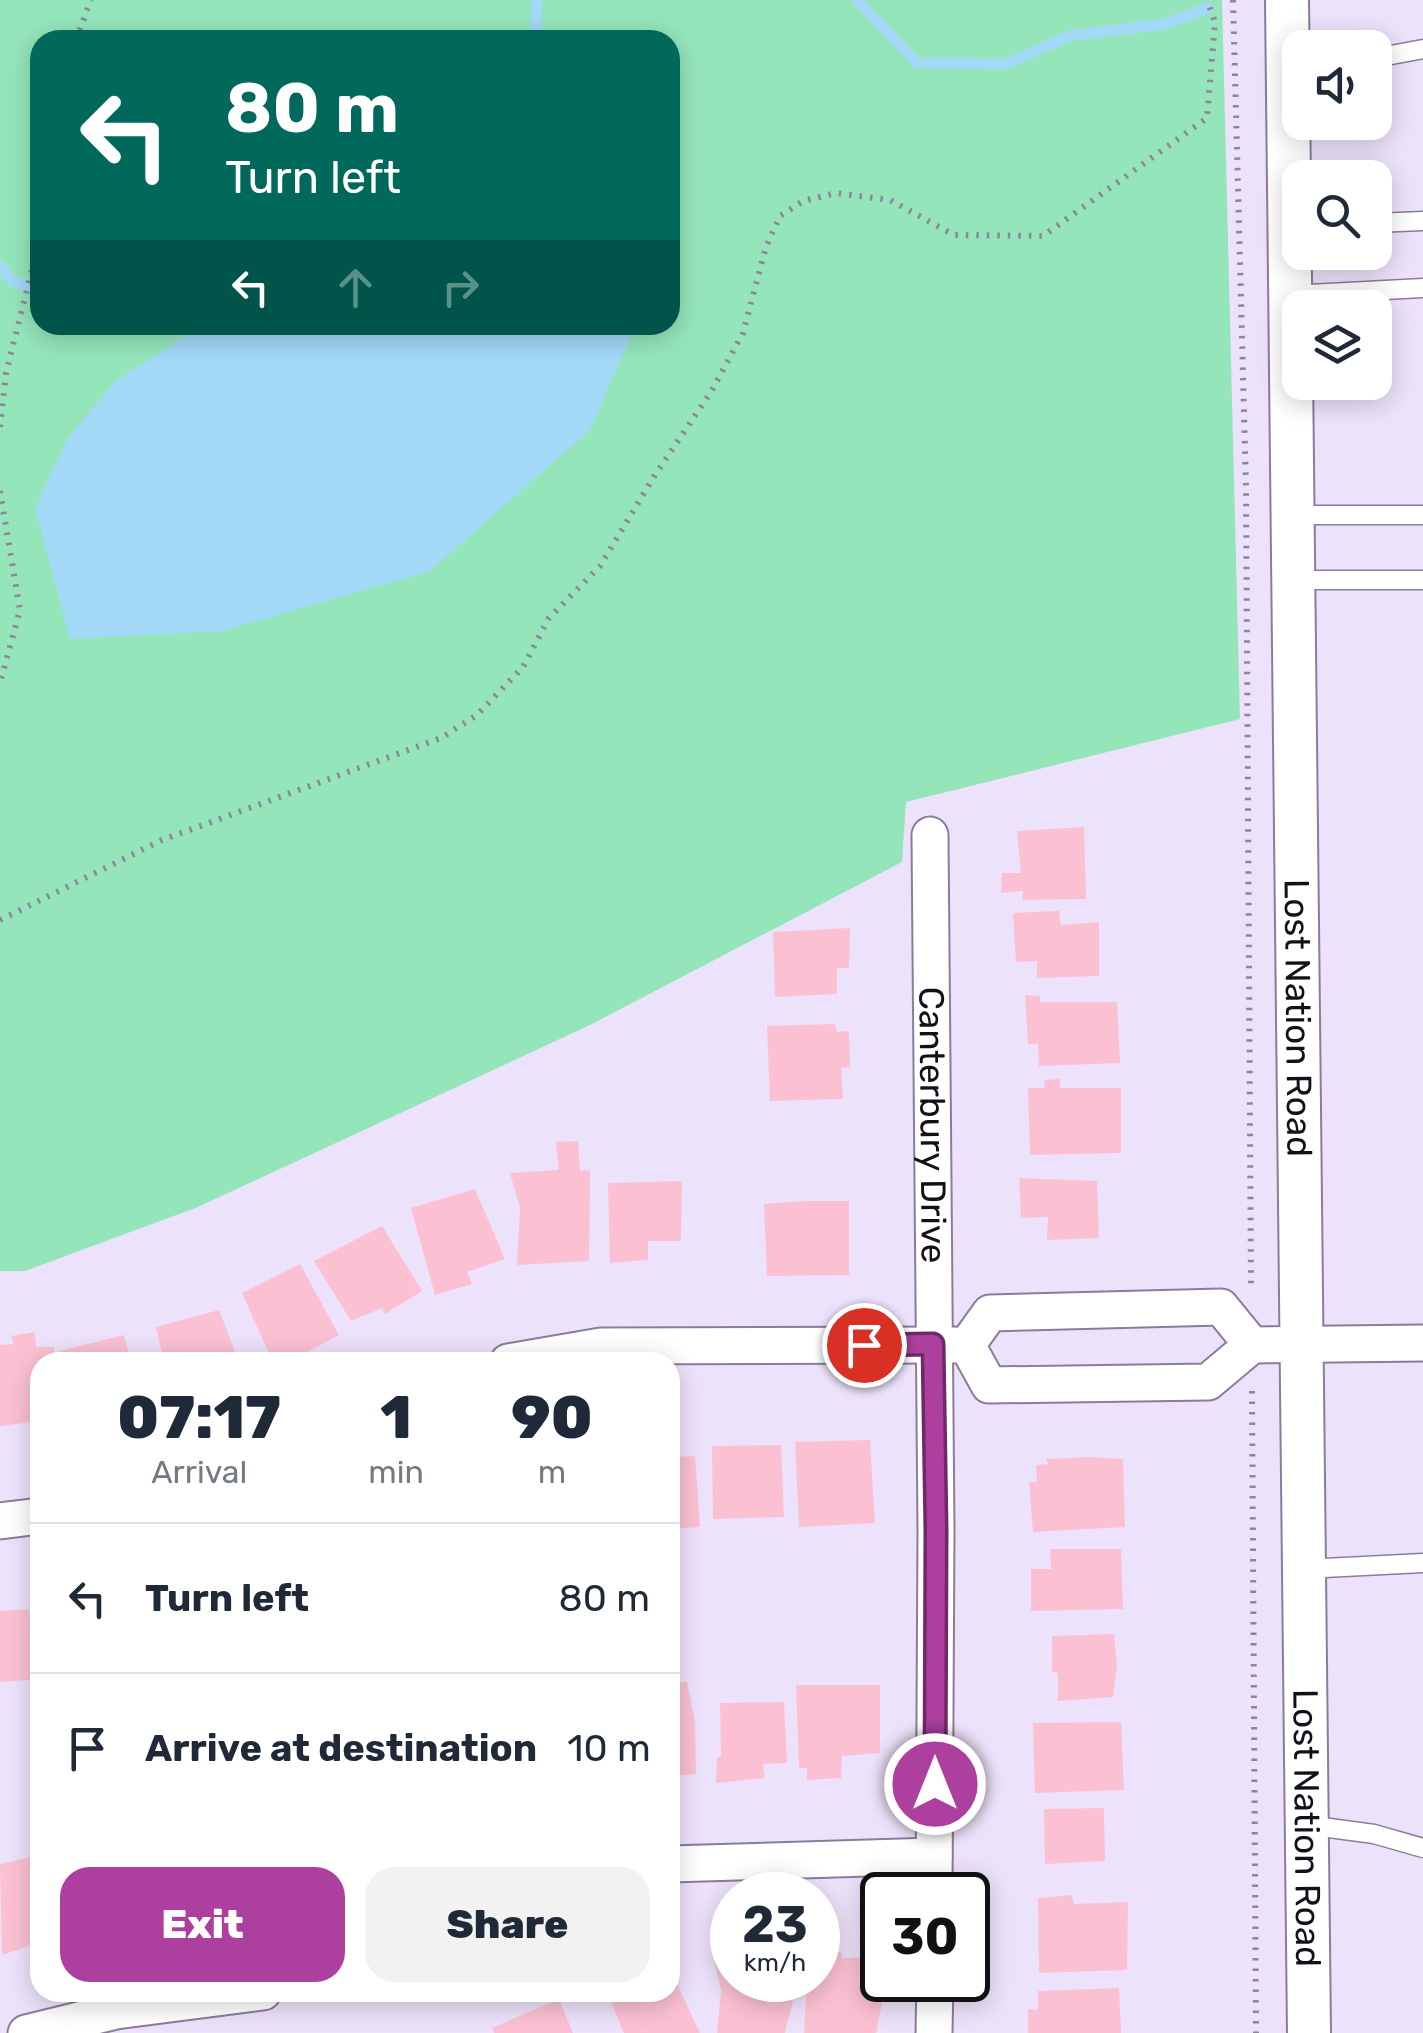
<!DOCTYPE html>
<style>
:root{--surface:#fff;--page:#f2f2f3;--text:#1f2937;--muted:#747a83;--line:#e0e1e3;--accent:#ad3f9e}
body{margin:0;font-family:Rubik,sans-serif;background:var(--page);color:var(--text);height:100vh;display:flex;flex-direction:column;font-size:38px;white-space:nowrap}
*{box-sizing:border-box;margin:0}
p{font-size:32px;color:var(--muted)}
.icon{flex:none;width:55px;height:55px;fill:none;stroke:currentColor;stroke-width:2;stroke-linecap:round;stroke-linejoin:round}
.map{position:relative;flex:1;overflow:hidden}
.details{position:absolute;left:30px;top:1352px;width:650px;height:650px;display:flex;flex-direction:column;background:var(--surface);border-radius:30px;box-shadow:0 5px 25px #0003}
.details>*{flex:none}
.guide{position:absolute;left:30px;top:30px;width:650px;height:305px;border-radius:30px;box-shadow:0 5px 25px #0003;background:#00695c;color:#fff;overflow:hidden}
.tools{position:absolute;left:1282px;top:30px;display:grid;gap:20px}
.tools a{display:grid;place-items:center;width:110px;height:110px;border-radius:20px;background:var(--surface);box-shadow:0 5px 25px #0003;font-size:50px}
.speed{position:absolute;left:710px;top:1872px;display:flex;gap:20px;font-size:50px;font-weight:700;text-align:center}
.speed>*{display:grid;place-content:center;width:130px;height:130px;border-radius:50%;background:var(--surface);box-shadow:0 5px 25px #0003;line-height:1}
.speed small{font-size:25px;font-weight:400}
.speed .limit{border:5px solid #111;border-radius:15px;background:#fff;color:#111}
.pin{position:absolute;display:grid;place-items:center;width:85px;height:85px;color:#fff;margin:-42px;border:5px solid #fff;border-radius:50%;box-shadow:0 2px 10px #0007}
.me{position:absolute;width:110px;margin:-55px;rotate:0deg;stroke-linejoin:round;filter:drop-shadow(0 0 8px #0008)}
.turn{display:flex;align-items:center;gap:35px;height:210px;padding:0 30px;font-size:45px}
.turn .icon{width:130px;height:130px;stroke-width:2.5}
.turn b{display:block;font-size:70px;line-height:85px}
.lanes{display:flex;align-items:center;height:95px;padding:0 30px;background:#0003;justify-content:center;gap:50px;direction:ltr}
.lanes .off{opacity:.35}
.eta{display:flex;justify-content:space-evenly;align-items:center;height:170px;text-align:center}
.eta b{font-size:60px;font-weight:800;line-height:70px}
.button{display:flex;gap:20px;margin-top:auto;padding:20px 30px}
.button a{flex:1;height:115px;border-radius:30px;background:var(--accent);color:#fff;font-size:40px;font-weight:800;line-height:115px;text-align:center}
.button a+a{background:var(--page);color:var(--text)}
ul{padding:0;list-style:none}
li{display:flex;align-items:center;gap:30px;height:150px;padding:0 30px;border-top:2px solid var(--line)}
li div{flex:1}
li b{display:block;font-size:38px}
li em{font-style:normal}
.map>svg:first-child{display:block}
</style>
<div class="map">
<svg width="1423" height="2033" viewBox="0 0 1423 2033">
<rect width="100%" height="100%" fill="#ede2fb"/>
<path fill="#95e5bb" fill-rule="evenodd" d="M0,0H1222L1240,719L906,802L902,862L590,1025L198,1207L25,1271H0ZM40,40H670V325H40Z"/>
<polygon fill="#a3d8f7" points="203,325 636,325 590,430 430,571 222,631 70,639 35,508 68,438 116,381"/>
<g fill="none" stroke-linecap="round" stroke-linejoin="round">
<g stroke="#a3d8f7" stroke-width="11">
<polyline points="857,0 917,63 1006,64 1069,36 1165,24 1208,8"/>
<polyline points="535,40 537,0"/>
<polyline points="0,266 12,281 40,290"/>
</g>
</g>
<g fill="#fbc1d3">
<polygon points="1084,827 1086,899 1022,900 1023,891 1001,893 1002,873 1021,873 1017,831"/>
<polygon points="1059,911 1061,925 1099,922 1099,976 1037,978 1037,961 1016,962 1013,913"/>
<polygon points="850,928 849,968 837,968 837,994 775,997 773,932"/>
<polygon points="1025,995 1040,996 1040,1002 1117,1002 1120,1063 1039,1066 1038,1044 1028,1044"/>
<polygon points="835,1024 837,1032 849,1031 850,1067 841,1068 843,1099 770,1101 767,1026"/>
<polygon points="1060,1079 1060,1088 1121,1088 1121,1153 1030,1155 1028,1088 1045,1088 1044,1080"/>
<polygon points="578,1141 580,1171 590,1170 589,1261 517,1265 520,1208 510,1173 559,1170 556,1142"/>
<polygon points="1019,1178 1097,1181 1099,1238 1047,1240 1048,1217 1021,1218"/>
<polygon points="682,1181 681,1241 648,1241 648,1260 610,1263 608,1183"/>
<polygon points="475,1189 505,1259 467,1272 472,1284 435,1295 411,1208"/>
<polygon points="804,1201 849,1201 849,1275 767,1276 764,1204"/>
<polygon points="382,1226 422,1291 385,1314 382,1308 351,1321 314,1261"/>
<polygon points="300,1264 339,1335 289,1362 273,1362 242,1293"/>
<polygon points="219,1310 239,1362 164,1362 156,1327"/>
<polygon points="35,1332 36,1347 54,1347 54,1362 40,1362 40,1421 0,1426 0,1345 14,1344 11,1336"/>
<polygon points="124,1335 131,1362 63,1362 60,1351"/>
<polygon points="870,1440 875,1523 799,1527 795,1442"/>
<polygon points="781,1445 784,1517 713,1519 712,1446"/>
<polygon points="695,1456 700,1527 670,1529 670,1457"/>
<polygon points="1088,1457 1123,1459 1125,1527 1033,1532 1029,1482 1037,1482 1036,1465 1048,1464 1046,1459"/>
<polygon points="1050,1549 1121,1549 1123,1609 1031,1611 1031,1569 1051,1569"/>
<polygon points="29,1609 30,1618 40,1617 40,1679 0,1682 0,1611"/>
<polygon points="1114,1634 1117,1666 1113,1697 1058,1701 1058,1673 1052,1672 1052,1636"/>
<polygon points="687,1682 695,1723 696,1774 670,1776 670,1683"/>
<polygon points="796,1685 880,1685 880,1753 842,1756 841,1778 807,1780 807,1768 799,1768"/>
<polygon points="784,1702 787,1763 763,1764 765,1778 716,1783 717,1757 721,1757 720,1703"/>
<polygon points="1121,1722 1124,1790 1035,1793 1033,1723"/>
<polygon points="1104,1808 1105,1861 1045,1864 1044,1809"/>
<polygon points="40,1855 40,1942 2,1955 0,1864"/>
<polygon points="1072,1895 1074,1904 1128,1902 1127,1970 1039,1973 1038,1898"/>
<polygon points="818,1952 841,1952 842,1958 877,1957 882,2003 876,2033 804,2033 807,1980 818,1980"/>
<polygon points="732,1959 732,1980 794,1980 795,1992 785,2033 717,2033 721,1991 714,1960"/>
<polygon points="670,1969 700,2033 624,2033 607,1992 670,1992"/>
<polygon points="1119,1988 1121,2033 1028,2033 1028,2009 1038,2010 1038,1991"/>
<polygon points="559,1999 573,2033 494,2033 492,2028"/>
</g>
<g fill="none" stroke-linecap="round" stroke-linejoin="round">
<defs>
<g id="service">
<polyline points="1375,58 1423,49"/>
<polyline points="1375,223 1423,221"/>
<polyline points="1290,295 1423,288"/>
<polyline points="1293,515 1423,515"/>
<polyline points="1294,580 1423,580"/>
<polyline points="1304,1569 1423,1563"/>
<polyline points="1307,1825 1374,1834 1423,1848"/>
</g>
<g id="minor">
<path id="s1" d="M930,835L936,1530L934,1895"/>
<polygon points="1221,1307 1252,1345 1208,1382 989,1385 967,1345 990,1313"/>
<polyline points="1252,1345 1423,1343"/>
<polyline points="508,1362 601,1346 955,1345"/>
<polyline points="0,1521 40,1516"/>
<polyline points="670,1864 934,1856"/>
<polyline points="26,2033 116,2011 263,1992"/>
<polyline points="934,2033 935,1980"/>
</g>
<g id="tertiary">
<path id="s2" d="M1287,0L1309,2033"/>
</g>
</defs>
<use href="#service" stroke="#8b7d99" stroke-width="21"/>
<use href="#minor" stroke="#8b7d99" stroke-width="39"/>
<use href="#tertiary" stroke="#8b7d99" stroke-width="46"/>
<g stroke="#8e8598" stroke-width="6" stroke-dasharray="2.5 8" stroke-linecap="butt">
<polyline points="1233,0 1246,488 1251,1289"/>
<polyline points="76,40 91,0"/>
<polyline points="0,427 6,373 40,238"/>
<polyline points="0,491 20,610 0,683"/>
<polyline points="0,920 162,840 441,738 477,715 523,667 549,618 600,566 655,475 711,392 743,333 766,247 780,216 803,201 836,193 890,200 954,235 1043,236 1207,118 1215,22 1207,0"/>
<polyline points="1252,1391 1256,2033"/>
</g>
<use href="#service" stroke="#fff" stroke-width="18"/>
<use href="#minor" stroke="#fff" stroke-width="35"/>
<use href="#tertiary" stroke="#fff" stroke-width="42"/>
</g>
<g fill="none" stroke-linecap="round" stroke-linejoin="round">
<defs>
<polyline id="route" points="864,1345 933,1344 936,1530 935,1784"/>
</defs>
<use href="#route" stroke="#702967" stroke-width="25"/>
<use href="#route" stroke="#ad3f9e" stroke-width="18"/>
</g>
<g text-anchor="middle" stroke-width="8" stroke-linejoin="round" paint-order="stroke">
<g font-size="35" fill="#140f19" stroke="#f8f2fe">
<text dy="12" stroke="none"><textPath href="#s2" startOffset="1018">Lost Nation Road</textPath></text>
<text dy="12" stroke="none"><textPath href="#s1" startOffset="290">Canterbury Drive</textPath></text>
<text dy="12" stroke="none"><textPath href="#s2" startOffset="1828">Lost Nation Road</textPath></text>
</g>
</g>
</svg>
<div class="tools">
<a><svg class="icon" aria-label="sound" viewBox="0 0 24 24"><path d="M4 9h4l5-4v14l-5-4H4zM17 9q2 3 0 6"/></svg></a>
<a><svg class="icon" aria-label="search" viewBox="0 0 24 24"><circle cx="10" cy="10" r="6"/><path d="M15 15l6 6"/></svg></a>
<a><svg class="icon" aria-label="layers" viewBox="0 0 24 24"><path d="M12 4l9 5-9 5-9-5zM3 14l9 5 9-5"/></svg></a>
</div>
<div class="speed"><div>23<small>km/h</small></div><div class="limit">30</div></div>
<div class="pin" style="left:864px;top:1345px;background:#d93025"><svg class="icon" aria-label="arrive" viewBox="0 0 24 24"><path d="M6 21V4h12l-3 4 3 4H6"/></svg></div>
<svg class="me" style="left:935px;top:1784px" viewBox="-20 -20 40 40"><circle r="17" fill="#ad3f9e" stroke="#fff" stroke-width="3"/><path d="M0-11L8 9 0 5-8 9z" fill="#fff"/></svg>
<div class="guide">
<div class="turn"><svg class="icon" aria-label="left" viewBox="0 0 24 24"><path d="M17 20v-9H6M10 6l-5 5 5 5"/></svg><div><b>80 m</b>Turn left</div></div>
<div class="lanes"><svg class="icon" aria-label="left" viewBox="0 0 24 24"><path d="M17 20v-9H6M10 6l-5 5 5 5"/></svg><svg class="icon off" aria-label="ahead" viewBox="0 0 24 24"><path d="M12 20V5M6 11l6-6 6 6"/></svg><svg class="icon off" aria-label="right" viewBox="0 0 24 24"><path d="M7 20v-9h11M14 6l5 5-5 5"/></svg></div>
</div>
<section class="details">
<div class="eta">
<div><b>07:17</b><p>Arrival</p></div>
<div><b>1</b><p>min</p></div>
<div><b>90</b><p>m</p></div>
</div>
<ul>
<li><svg class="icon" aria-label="left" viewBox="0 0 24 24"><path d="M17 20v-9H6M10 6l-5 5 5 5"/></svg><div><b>Turn left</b></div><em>80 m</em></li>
<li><svg class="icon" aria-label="arrive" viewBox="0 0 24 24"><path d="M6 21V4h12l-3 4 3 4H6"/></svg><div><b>Arrive at destination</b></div><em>10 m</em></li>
</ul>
<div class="button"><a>Exit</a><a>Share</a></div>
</section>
</div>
